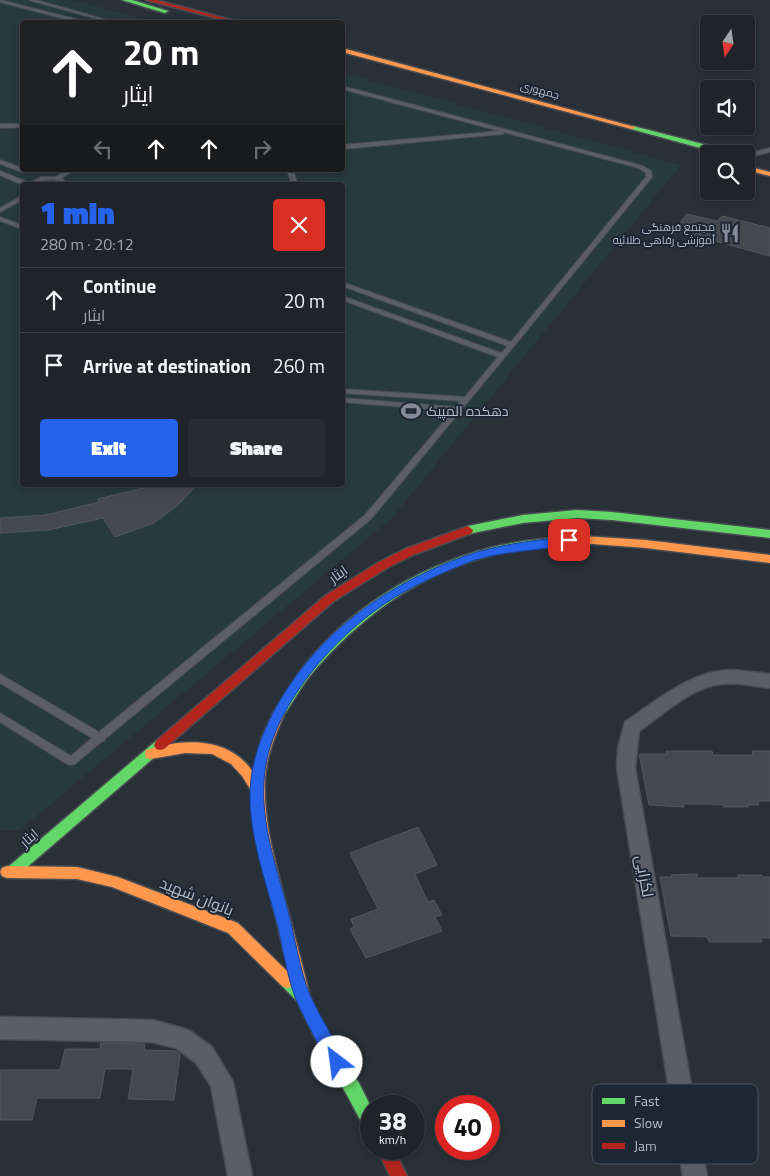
<!DOCTYPE html>
<meta charset="utf-8">
<style>
:root{--surface:#20242a;--page:#282c32;--text:#f1f3f6;--muted:#a2a4a8;--line:#3d4147;--accent:#2563eb}
body{margin:0;font-family:"Titillium Web",Cairo,sans-serif;background:var(--page);color:var(--text);height:100vh;display:flex;flex-direction:column;font-size:19px;white-space:nowrap}
*{box-sizing:border-box;margin:0}
p{font-size:16px;color:var(--muted)}
.icon{flex:none;width:28px;height:28px;fill:none;stroke:currentColor;stroke-width:2;stroke-linecap:round;stroke-linejoin:round}
.map{position:relative;flex:1;overflow:hidden}
.side{position:absolute;left:20px;top:182px;width:325px;height:305px;display:flex;flex-direction:column;background:var(--surface);border-radius:5px;box-shadow:0 2px 8px #0003,0 0 0 1px var(--line)}
.side>*{flex:none}
.guide{position:absolute;left:20px;top:20px;width:325px;height:152px;border-radius:5px;box-shadow:0 2px 8px #0003,0 0 0 1px var(--line);background:#202124;color:#fff;overflow:hidden}
.needle{width:32px;rotate:193deg}
.buttons{position:absolute;left:700px;top:15px;display:grid;gap:10px}
.buttons a{display:grid;place-items:center;width:55px;height:55px;border-radius:5px;background:var(--surface);box-shadow:0 2px 8px #0003,0 0 0 1px var(--line);font-size:25px}
.speed{position:absolute;left:360px;top:1095px;display:flex;gap:10px;font-size:25px;font-weight:700;text-align:center}
.speed>*{display:grid;place-content:center;width:65px;height:65px;border-radius:50%;background:var(--surface);box-shadow:0 2px 8px #0003,0 0 0 1px var(--line);line-height:1}
.speed small{font-size:12px;font-weight:400}
.speed .limit{border:8px solid #d22;background:#fff;color:#111}
.pin{position:absolute;display:grid;place-items:center;width:42px;height:42px;color:#fff;margin:-21px;border-radius:10px;box-shadow:0 2px 8px #0006}
.me{position:absolute;width:55px;margin:-28px;rotate:330deg;stroke-linejoin:round;filter:drop-shadow(0 0 4px #0008)}
.turn{display:flex;align-items:center;gap:18px;height:105px;padding:0 20px;font-size:22px}
.turn .icon{width:65px;height:65px;stroke-width:2.5}
.turn b{display:block;font-size:35px;line-height:42px}
.lanes{display:flex;align-items:center;height:48px;padding:0 20px;background:#0003;justify-content:center;gap:25px;direction:ltr}
.lanes .off{opacity:.35}
.round{display:grid;place-items:center;flex:none;width:52px;height:52px;border-radius:5px;background:var(--page)}
.head{display:flex;align-items:center;justify-content:space-between;height:85px;padding:0 20px}
h1{font-size:30px;font-weight:800;line-height:38px;color:var(--accent)}
.cta{display:flex;gap:10px;margin-top:auto;padding:10px 20px}
.cta a{flex:1;height:58px;border-radius:5px;background:var(--accent);color:#fff;font-size:20px;font-weight:800;line-height:58px;text-align:center}
.cta a+a{background:var(--page);color:var(--text)}
ul{padding:0;list-style:none}
li{display:flex;align-items:center;gap:15px;height:65px;padding:0 20px;border-top:1px solid var(--line)}
li div{flex:1}
li b{display:block;font-size:19px}
li em{font-style:normal}
.map>svg:first-child{display:block}
</style>
<div class="map">
<svg width="770" height="1176" viewBox="0 0 770 1176">
<rect width="100%" height="100%" fill="#2a3038"/>
<path fill="#273a3e" fill-rule="evenodd" d="M0,0H73L156,22H22V170H342L343,73L681,165L392,518L20,830L0,831ZM22,185H342V485H22Z"/>
<g fill="#444950" stroke="#52575f">
<polygon points="687,214 717,221 722,216 770,228 770,256 674,230"/>
<polygon points="155,485 197,485 178,505 154,523 115,537 103,518 48,530 0,533 0,518 46,515 99,502 98,499"/>
<polygon points="666,751 712,751 713,755 753,755 752,751 770,751 770,801 758,801 759,805 748,805 748,807 724,807 723,805 710,804 683,804 684,807 649,805 639,754 666,754"/>
<polygon points="418,827 437,865 415,874 428,902 434,900 442,915 435,917 442,931 366,958 350,929 354,927 351,919 378,909 350,853"/>
<polygon points="697,874 697,878 739,878 738,875 762,875 763,877 770,877 770,938 761,938 762,942 709,942 707,937 671,936 660,877 672,877 671,875"/>
<polygon points="101,1043 145,1044 144,1050 176,1051 180,1054 174,1100 128,1099 133,1069 105,1069 100,1098 37,1098 32,1120 0,1120 0,1070 60,1070 65,1049 100,1049"/>
</g>
<g fill="none" stroke-linecap="round" stroke-linejoin="round">
<defs>
<g id="lane">
<polygon points="0,0 83,21 83,22 77,22 0,2"/>
<polygon points="29,0 36,0 114,22 109,22"/>
<polygon points="342,86 643,166 651,171 652,177 505,357 371,519 106,738 104,741 101,742 75,764 71,765 67,764 0,722 0,713 71,756 92,738 0,683 0,674 99,732 365,515 453,411 342,402 342,398 456,407 461,401 342,393 342,389 465,397 498,357 342,300 342,296 501,353 508,346 342,286 342,282 511,342 646,177 646,173 639,168 342,89"/>
<polygon points="0,124 22,124 22,127 0,128"/>
<polygon points="501,131 504,133 503,134 342,149 342,145"/>
<polygon points="770,148 770,152 746,158 746,154"/>
<polygon points="0,160 22,168 22,170 25,170 22,172 0,164"/>
<path d="M68,170H75L61,178L63,179L66,185H60L59,181C43,177 42,184 31,185C21,186 9,179 0,175V171L30,183L41,177H55Z"/>
<polygon points="287,170 293,170 298,185 292,185"/>
<polygon points="22,196 22,200 0,212 0,208"/>
<polygon points="0,217 22,225 22,229 0,221"/>
</g>
<g id="street">
<path d="M733,670L770,674V688C753,686 736,682 720,684C690,688 663,715 639,731L635,768L707,1176H683L617,768L618,749L625,722C658,700 691,670 733,670Z"/>
<polygon points="0,1017 152,1020 182,1028 190,1031 212,1047 233,1082 252,1176 228,1176 211,1086 196,1063 176,1048 152,1042 0,1039"/>
</g>
<g id="fast">
<polygon points="122,0 132,0 168,11 165,13"/>
<polygon points="633,126 734,152 734,154 722,154 631,129 631,127"/>
<polygon points="577,510 612,512 770,530 770,538 612,520 577,518 523,523 468,534 463,530 468,526 523,515"/>
<path d="M583,536L587,537L588,540L587,543C571,547 553,545 538,546C523,548 507,551 493,555C419,573 357,619 309,677C299,690 291,705 282,718L278,720L274,718L272,715L274,712C282,699 290,686 299,673C344,611 415,568 489,548C520,540 551,538 583,536Z"/>
<polygon points="160,740 164,741 166,745 164,749 18,875 13,877 8,875 6,871 8,867 156,741"/>
<polygon points="287,974 292,976 307,991 333,1044 359,1083 371,1107 371,1131 365,1129 347,1095 323,1054 297,1001 282,986 280,981 282,976"/>
</g>
<g id="slow">
<polygon points="342,48 635,127 636,128 631,129 342,52"/>
<polygon points="746,166 770,172 770,176 746,170"/>
<polygon points="583,536 646,540 770,555 770,563 646,548 579,543 578,540 579,537"/>
<path d="M278,710L282,712L284,715C275,736 266,757 265,780C263,821 275,861 285,900C294,932 302,964 310,996L307,1001L302,1003L297,1001L292,986L287,988L282,986L228,933L112,887L77,879L7,878L2,876L0,872L2,868L7,866L77,867L118,877L238,923L289,973L257,840L252,792L242,776L231,764L212,754L185,753L151,759L146,758L145,754L146,750C183,738 229,736 253,772L262,737L274,712Z"/>
</g>
<g id="jam">
<polygon points="146,0 156,0 239,22 231,22"/>
<polygon points="468,526 473,530 472,533 413,555 387,568 334,601 164,749 160,750 156,749 154,745 156,741 326,595 379,562 405,549"/>
<polygon points="377,1149 394,1149 407,1176 390,1176"/>
</g>
</defs>
<use href="#lane" stroke="#484c53" stroke-width="2"/>
<use href="#street" stroke="#484c53" stroke-width="3"/>
<use href="#fast" stroke="#484c53" stroke-width="3"/>
<use href="#slow" stroke="#484c53" stroke-width="3"/>
<use href="#jam" stroke="#484c53" stroke-width="3"/>
<use href="#lane" fill="#5a5e66" fill-rule="evenodd"/>
<use href="#street" fill="#5a5e66" fill-rule="evenodd"/>
<use href="#fast" fill="#63d668" fill-rule="evenodd"/>
<use href="#slow" fill="#ff974d" fill-rule="evenodd"/>
<use href="#jam" fill="#b3261e" fill-rule="evenodd"/>
</g>
<path fill="#2563eb" stroke="#184099" d="M569,536L574,540L573,543C540,552 505,550 472,561C447,571 420,582 397,596C337,632 268,708 264,781C261,825 277,869 288,911C295,937 300,971 310,995C320,1018 335,1039 345,1062L342,1068L337,1070L331,1068C319,1045 305,1021 295,997C287,975 283,950 278,927C266,882 245,826 251,779C254,752 266,725 279,702C321,630 388,584 465,556C498,544 534,541 569,536Z"/>
<defs>
<symbol id="restaurant-bare" viewBox="-9 -9 18 18"><path d="M-5-6h1v4h1v-4h1v4h1v-4h1v5L-1.5 .5V6h-2V.5L-5-1ZM5-6V6H3V1.5H1.5Q1.5-4 5-6Z" fill="#848b96" stroke="#1d2633" stroke-width="2.5" paint-order="stroke"/></symbol>
<symbol id="stadium-bare" viewBox="-9 -9 18 18"><path d="M0-5a6.5 5 0 1 0 0 10a6.5 5 0 1 0 0-10ZM-3.5-1.8h7v3.6h-7Z" fill="#848b96" stroke="#1d2633" stroke-width="2.5" paint-order="stroke"/></symbol>
</defs>
<g fill-rule="evenodd">
<use href="#restaurant-bare" x="716" y="219" width="28" height="28"/>
<use href="#stadium-bare" x="397" y="397" width="28" height="28"/>
</g>
<g text-anchor="middle" stroke-width="4" stroke-linejoin="round" paint-order="stroke">
<g font-size="11" fill="#b4bcc9" stroke="#1d2633">
<text transform="translate(540 90) rotate(15)" y="4">جمهوری</text>
</g>
<g font-size="11" fill="#b4bcc9" stroke="#1d2633" text-anchor="end">
<text x="715" y="231">مجتمع فرهنگی<tspan x="715" dy="13">ٱموزشی رفاهی طلائیه</tspan></text>
</g>
<g font-size="14" fill="#b4bcc9" stroke="#1d2633" text-anchor="start">
<text x="426" y="416">دهکده المپیک</text>
</g>
<g font-size="14" fill="#b4bcc9" stroke="#1d2633">
<text transform="translate(338 574) rotate(-35)" y="5">ایثار</text>
<text transform="translate(29 838) rotate(-41)" y="5">ایثار</text>
</g>
<g font-size="16" fill="#b4bcc9" stroke="#1d2633">
<text transform="translate(645 876) rotate(80)" y="6">لکزایی</text>
<text transform="translate(197 896) rotate(22)" y="6">بانوان شهید</text>
</g>
</g>
<rect x="592" y="1084" width="166" height="80" rx="8" fill="#1d2633" stroke="#4a5360" stroke-width="1"/>
<rect x="602" y="1098" width="23" height="6" fill="#63d668"/>
<rect x="602" y="1120" width="23" height="7" fill="#ff974d"/>
<rect x="602" y="1143" width="23" height="6" fill="#b3261e"/>
<g font-size="14" fill="#b4bcc9">
<text x="634" y="1106">Fast</text>
<text x="634" y="1128">Slow</text>
<text x="634" y="1151">Jam</text>
</g>
</svg>
<div class="buttons">
<a><svg class="needle" viewBox="-14 -14 28 28"><path d="M0-13l5 13h-10z" fill="#e53935"/><path d="M0 13l5-13h-10z" fill="#a2a4a8"/></svg></a>
<a><svg class="icon" aria-label="sound" viewBox="0 0 24 24"><path d="M4 9h4l5-4v14l-5-4H4zM17 9q2 3 0 6"/></svg></a>
<a><svg class="icon" aria-label="search" viewBox="0 0 24 24"><circle cx="10" cy="10" r="6"/><path d="M15 15l6 6"/></svg></a>
</div>
<div class="speed"><div>38<small>km/h</small></div><div class="limit">40</div></div>
<div class="pin" style="left:569px;top:540px;background:#d93025"><svg class="icon" aria-label="arrive" viewBox="0 0 24 24"><path d="M6 21V4h12l-3 4 3 4H6"/></svg></div>
<svg class="me" style="left:337px;top:1062px" viewBox="-20 -20 40 40"><circle r="19" fill="#fff"/><path d="M0-13L10 11 0 6-10 11z" fill="#2563eb"/></svg>
<div class="guide">
<div class="turn"><svg class="icon" aria-label="ahead" viewBox="0 0 24 24"><path d="M12 20V5M6 11l6-6 6 6"/></svg><div><b>20 m</b>ایثار</div></div>
<div class="lanes"><svg class="icon off" aria-label="left" viewBox="0 0 24 24"><path d="M17 20v-9H6M10 6l-5 5 5 5"/></svg><svg class="icon" aria-label="ahead" viewBox="0 0 24 24"><path d="M12 20V5M6 11l6-6 6 6"/></svg><svg class="icon" aria-label="ahead" viewBox="0 0 24 24"><path d="M12 20V5M6 11l6-6 6 6"/></svg><svg class="icon off" aria-label="right" viewBox="0 0 24 24"><path d="M7 20v-9h11M14 6l5 5-5 5"/></svg></div>
</div>
<section class="side">
<div class="head"><div><h1>1 min</h1><p>280 m · 20:12</p></div><a class="round" style="background:#d93025;color:#fff"><svg class="icon" aria-label="close" viewBox="0 0 24 24"><path d="M6 6l12 12M18 6L6 18"/></svg></a></div>
<ul>
<li><svg class="icon" aria-label="ahead" viewBox="0 0 24 24"><path d="M12 20V5M6 11l6-6 6 6"/></svg><div><b>Continue</b><p>ایثار</p></div><em>20 m</em></li>
<li><svg class="icon" aria-label="arrive" viewBox="0 0 24 24"><path d="M6 21V4h12l-3 4 3 4H6"/></svg><div><b>Arrive at destination</b></div><em>260 m</em></li>
</ul>
<div class="cta"><a>Exit</a><a>Share</a></div>
</section>
</div>
